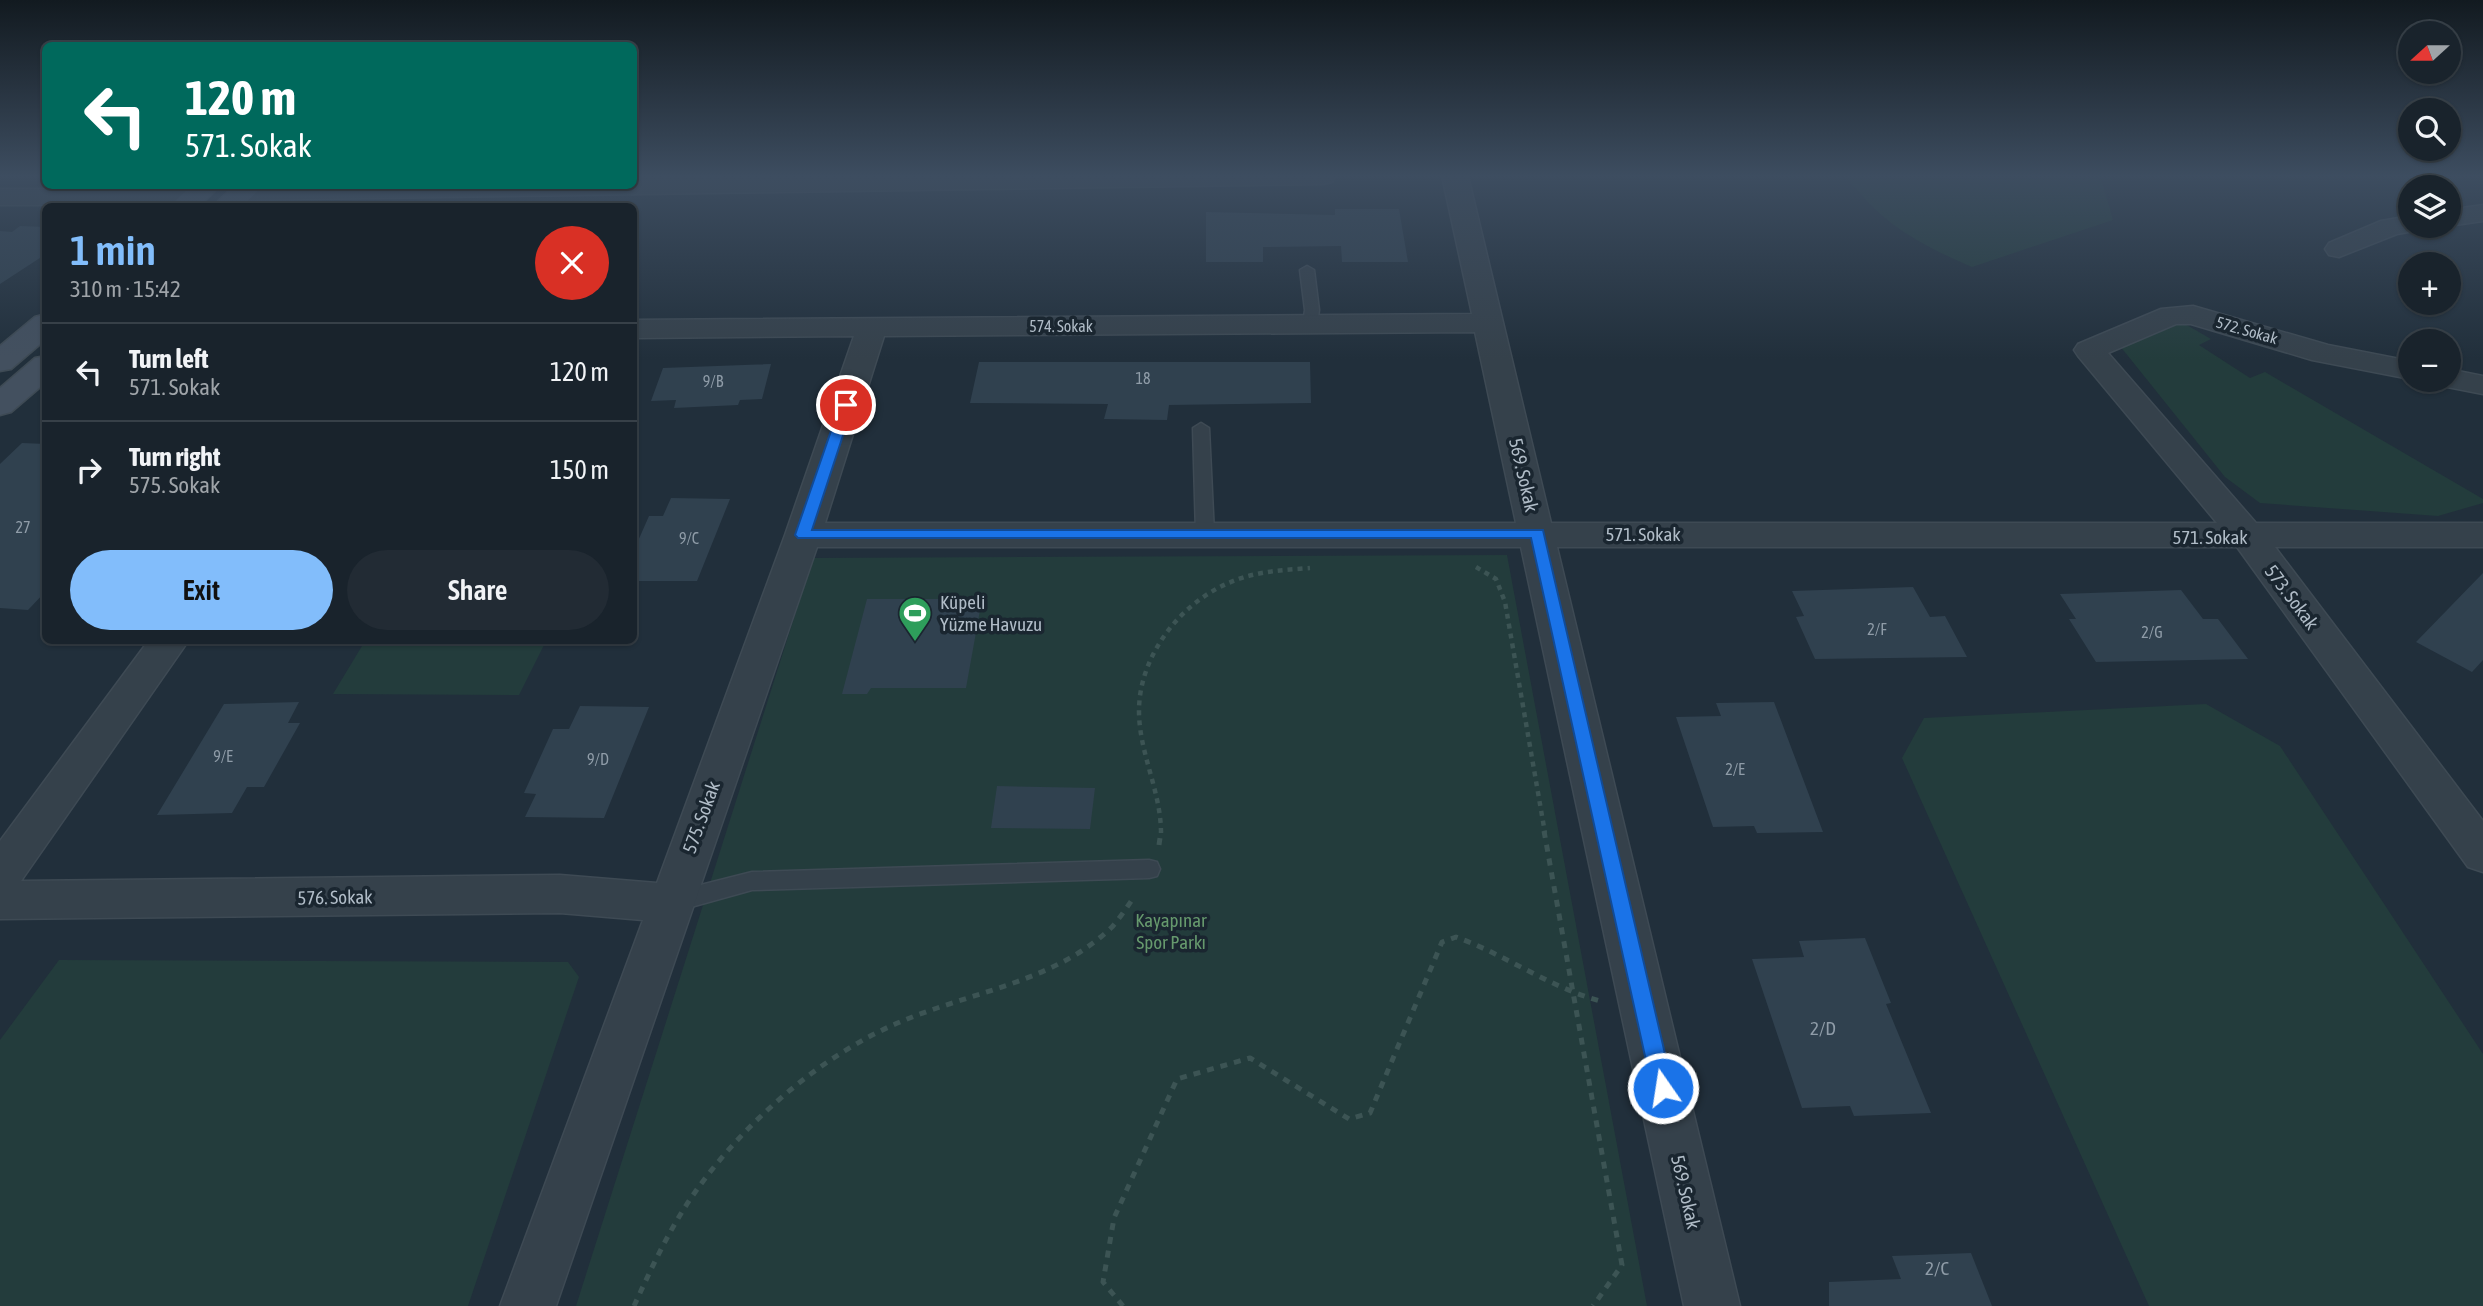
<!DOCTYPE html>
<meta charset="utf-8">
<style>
:root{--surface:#19232c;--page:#222b34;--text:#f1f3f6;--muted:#9fa4a9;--line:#374048;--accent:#82bdfb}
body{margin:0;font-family:"Asap Condensed",sans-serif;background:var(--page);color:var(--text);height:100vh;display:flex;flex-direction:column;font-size:26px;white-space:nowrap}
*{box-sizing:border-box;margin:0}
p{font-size:23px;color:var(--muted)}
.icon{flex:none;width:38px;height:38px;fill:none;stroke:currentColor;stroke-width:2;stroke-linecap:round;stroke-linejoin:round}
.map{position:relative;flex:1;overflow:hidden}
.drawer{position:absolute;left:42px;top:203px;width:595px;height:441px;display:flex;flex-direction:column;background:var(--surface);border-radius:10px;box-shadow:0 2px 5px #0004,0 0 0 2px var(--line)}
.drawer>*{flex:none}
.hud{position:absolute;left:42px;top:42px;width:595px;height:147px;border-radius:10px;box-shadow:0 2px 5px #0004,0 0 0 2px var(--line);background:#00695c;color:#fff;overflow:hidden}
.needle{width:46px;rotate:249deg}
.buttons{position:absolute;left:2398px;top:21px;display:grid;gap:14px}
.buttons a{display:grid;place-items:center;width:63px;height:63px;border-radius:50%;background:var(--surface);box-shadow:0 2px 5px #0004,0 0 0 2px var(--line);font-size:35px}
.pin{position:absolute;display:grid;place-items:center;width:60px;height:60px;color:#fff;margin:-30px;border:4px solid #fff;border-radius:50%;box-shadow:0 2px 7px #0007}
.me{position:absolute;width:77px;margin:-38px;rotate:347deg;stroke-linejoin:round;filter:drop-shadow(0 0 5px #0008)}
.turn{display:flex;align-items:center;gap:24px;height:147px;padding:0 28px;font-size:32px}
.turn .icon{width:91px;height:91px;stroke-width:2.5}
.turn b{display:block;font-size:49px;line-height:60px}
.round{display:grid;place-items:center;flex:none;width:74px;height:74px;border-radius:37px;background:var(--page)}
.headline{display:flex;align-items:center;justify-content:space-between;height:119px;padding:0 28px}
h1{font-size:42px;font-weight:600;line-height:52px;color:var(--accent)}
.button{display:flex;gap:14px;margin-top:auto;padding:14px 28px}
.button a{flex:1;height:80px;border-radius:42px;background:var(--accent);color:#111;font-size:28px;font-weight:600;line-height:80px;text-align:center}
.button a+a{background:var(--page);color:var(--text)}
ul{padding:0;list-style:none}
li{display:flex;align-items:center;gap:21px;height:98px;padding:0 28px;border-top:2px solid var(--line)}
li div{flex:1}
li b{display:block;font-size:26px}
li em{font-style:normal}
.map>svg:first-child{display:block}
</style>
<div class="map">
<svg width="2483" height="1306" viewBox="0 0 2483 1306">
<rect width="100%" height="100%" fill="#212f3b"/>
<g fill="#233c3c">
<path d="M1846,176L2101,178L2113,220L1972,267C1919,244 1881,224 1846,176Z"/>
<polygon points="2178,320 2211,339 2199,345 2250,378 2265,372 2483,499 2483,503 2438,516 2260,503 2225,477 2120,346"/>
<polygon points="1507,555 1647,1306 576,1306 813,558"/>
<polygon points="365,641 365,640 546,641 519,695 333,694"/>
<polygon points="2206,704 2280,746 2483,1054 2483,1306 2149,1306 1902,758 1924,718"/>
<polygon points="59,960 568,962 579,977 468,1306 0,1306 0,1040"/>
</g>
<g fill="#30414f">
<polygon points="1335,209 1399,209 1408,262 1342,262 1341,246 1263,247 1263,262 1206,262 1206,212 1335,215"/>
<polygon points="20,226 46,227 46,254 0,284 0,231 12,232"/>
<polygon points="979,362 1310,362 1311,403 1169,405 1167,420 1104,419 1108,404 970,403"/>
<polygon points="771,364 762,399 740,400 738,405 674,408 676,400 651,401 663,368"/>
<polygon points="22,443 46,444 46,591 28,610 0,608 0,464"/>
<polygon points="671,498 730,499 697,581 634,581 634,550 649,516 663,516"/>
<polygon points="2483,573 2483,660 2472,672 2416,642"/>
<polygon points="1913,587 1930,617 1945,616 1967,657 1815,659 1796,617 1804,616 1792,591"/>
<polygon points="2181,590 2203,619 2218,619 2248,659 2096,662 2069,619 2076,619 2060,594"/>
<polygon points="867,599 982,599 966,688 871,688 867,694 842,694"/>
<polygon points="299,702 288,723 300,723 264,787 247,787 232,813 157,815 224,704"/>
<polygon points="1774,702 1823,832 1757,833 1754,826 1713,827 1676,717 1721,716 1716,703"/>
<polygon points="580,706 649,707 604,818 525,817 536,794 524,793 553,729 569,729"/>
<polygon points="997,786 1095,788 1090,829 991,828"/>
<polygon points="1865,938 1891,1003 1886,1004 1931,1113 1854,1116 1850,1106 1802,1108 1752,959 1804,957 1799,941"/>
<polygon points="1971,1253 1992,1306 1829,1306 1829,1282 1901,1279 1892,1256"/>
</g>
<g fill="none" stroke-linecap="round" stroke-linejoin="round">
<defs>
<g id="lane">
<polygon points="1307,266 1314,270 1319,310 1317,324 1310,328 1303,324 1305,310 1300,270"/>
<polygon points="1201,423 1209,428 1214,534 1205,540 1196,534 1193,428"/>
<polygon points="1149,860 1157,862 1160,869 1157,876 1149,878 752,890 673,912 665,909 662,902 665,895 673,892 752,872"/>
</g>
<g id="street">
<polygon points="768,176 1336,176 1332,182 1323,184 242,200 233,198 229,192 236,186 634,186 634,178"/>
<path d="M1442,176H1468L1551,523H2217L2078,356L2074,350L2078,344L2161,309L2193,306L2328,345L2410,361V379L2312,360L2191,324H2176L2108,353L2256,523H2483V547H2275L2483,821V872L2468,867L2237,547H1557L1740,1306H1684L1521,547H817L556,1306H500L643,920L560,913L0,919V841L149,640H189L21,881L560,875L657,883L785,535L854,336L634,338V320L1472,314ZM1475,332L1516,523H825L884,336Z"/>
<polygon points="0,189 193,189 202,191 206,197 202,203 193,205 0,205"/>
<polygon points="2483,205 2483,221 2448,226 2446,226 2448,210"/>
<polygon points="2410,216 2410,226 2422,226 2420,230 2397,234 2339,257 2329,255 2325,249 2329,243 2381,221"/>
<polygon points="2448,369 2483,376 2483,394 2437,385 2434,380 2448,380"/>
</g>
<g id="secondary">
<polygon points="191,186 220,186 199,206 170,206"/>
<polygon points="234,186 263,186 242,206 213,206"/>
<polygon points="46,314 46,339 11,369 0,371 0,346 35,317"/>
<polygon points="46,356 46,382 11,412 0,415 0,388 35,358"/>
</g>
</defs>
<use href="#lane" stroke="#3e4a54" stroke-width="3"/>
<use href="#street" stroke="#3e4a54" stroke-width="3"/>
<use href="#secondary" stroke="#3e4a54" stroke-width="3"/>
<g stroke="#3c5454" stroke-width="4.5" stroke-dasharray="5 5" stroke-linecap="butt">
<polyline points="1476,567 1496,579 1505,602 1545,833"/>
<path d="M1161,833C1161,791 1139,753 1139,711C1139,654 1183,599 1236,580C1260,571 1284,570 1310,568"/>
</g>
<g stroke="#3c5454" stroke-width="5" stroke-dasharray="7 7" stroke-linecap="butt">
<polyline points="1544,831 1622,1265 1593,1306"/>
<polyline points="1159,845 1161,831"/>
<path d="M634,1306C651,1269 668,1232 691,1198C740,1126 819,1056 900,1022C970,992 1055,982 1112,927C1120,918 1127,907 1134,897"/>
<path d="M1123,1306L1103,1282L1114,1218L1177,1079L1250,1058L1349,1119L1370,1113L1442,942L1456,937C1506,955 1549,987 1600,1001"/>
</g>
<use href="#lane" fill="#35414b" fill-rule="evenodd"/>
<use href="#street" fill="#35414b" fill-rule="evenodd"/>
<use href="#secondary" fill="#43505f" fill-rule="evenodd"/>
</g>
<linearGradient id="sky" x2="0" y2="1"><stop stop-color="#121a20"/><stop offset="0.49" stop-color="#3d4d60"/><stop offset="1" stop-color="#3d4d60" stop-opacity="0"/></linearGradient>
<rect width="2483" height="359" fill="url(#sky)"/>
<polygon fill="#1a73e8" stroke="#114b97" stroke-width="2" points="846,401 853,405 812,530 1543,530 1673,1088 1670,1095 1663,1098 1655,1095 1652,1088 1531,538 798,538 795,535 840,405"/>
<defs>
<symbol id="stadium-pin" viewBox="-11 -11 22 30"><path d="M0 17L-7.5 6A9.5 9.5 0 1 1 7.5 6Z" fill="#2e9e5b" stroke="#1a2630"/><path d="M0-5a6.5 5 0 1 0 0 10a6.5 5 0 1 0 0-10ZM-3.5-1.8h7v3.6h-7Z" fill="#fff"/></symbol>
</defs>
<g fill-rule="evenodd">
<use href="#stadium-pin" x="896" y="594" width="38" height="52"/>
</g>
<g text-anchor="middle" stroke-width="7" stroke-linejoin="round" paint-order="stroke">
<g font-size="16" fill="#b0bcc7" stroke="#1a2630">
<text x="1061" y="332">574. Sokak</text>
<text transform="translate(2247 330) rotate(16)" y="6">572. Sokak</text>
</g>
<g font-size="16" fill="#8f9ca8">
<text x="1143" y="384">18</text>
<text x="713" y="387">9/B</text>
<text x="23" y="533">27</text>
<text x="689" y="544">9/C</text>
<text x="1877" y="635">2/F</text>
<text x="2152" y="638">2/G</text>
<text x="223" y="762">9/E</text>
<text x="598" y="765">9/D</text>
<text x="1735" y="775">2/E</text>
</g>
<g font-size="19" fill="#b0bcc7" stroke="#1a2630">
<text transform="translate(1524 475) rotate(77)" y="7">569. Sokak</text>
<text x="1643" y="541">571. Sokak</text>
<text x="2210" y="544">571. Sokak</text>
<text transform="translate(2292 597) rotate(53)" y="7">573. Sokak</text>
<text transform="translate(701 817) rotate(-70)" y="7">575. Sokak</text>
<text transform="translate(335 897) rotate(-1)" y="7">576. Sokak</text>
<text transform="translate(1686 1192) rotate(77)" y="7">569. Sokak</text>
</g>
<g font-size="19" fill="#b0bcc7" stroke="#1a2630" text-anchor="start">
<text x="940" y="609">Küpeli<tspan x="940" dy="22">Yüzme Havuzu</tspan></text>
</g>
<g font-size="19" fill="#66996d" stroke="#1a2630">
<text x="1171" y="927">Kayapınar<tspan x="1171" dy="22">Spor Parkı</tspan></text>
</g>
<g font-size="19" fill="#8f9ca8">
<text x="1823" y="1035">2/D</text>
<text x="1937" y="1275">2/C</text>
</g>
</g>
</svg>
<div class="buttons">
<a><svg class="needle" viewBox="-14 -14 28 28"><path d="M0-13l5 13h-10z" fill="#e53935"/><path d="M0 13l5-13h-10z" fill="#9fa4a9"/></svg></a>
<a><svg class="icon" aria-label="search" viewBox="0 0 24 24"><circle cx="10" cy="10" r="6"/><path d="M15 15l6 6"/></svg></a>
<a><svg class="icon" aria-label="layers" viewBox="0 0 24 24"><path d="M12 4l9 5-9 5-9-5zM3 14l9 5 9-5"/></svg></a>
<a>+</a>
<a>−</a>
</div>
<div class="pin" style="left:846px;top:405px;background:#d93025"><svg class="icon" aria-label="arrive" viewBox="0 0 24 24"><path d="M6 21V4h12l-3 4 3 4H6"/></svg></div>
<svg class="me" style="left:1663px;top:1088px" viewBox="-20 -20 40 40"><circle r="17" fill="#1a73e8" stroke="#fff" stroke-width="3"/><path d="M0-11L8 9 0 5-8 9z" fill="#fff"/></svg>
<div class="hud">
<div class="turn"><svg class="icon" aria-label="left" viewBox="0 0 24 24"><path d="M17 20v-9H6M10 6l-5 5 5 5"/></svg><div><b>120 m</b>571. Sokak</div></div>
</div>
<section class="drawer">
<div class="headline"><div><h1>1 min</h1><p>310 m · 15:42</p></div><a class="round" style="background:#d93025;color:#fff"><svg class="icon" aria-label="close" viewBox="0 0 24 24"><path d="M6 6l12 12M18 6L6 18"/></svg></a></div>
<ul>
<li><svg class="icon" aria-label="left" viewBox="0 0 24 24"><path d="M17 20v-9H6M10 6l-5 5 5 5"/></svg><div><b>Turn left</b><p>571. Sokak</p></div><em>120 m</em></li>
<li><svg class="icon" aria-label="right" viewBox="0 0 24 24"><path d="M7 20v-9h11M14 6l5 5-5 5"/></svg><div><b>Turn right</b><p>575. Sokak</p></div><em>150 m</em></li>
</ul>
<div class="button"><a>Exit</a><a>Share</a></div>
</section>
</div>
